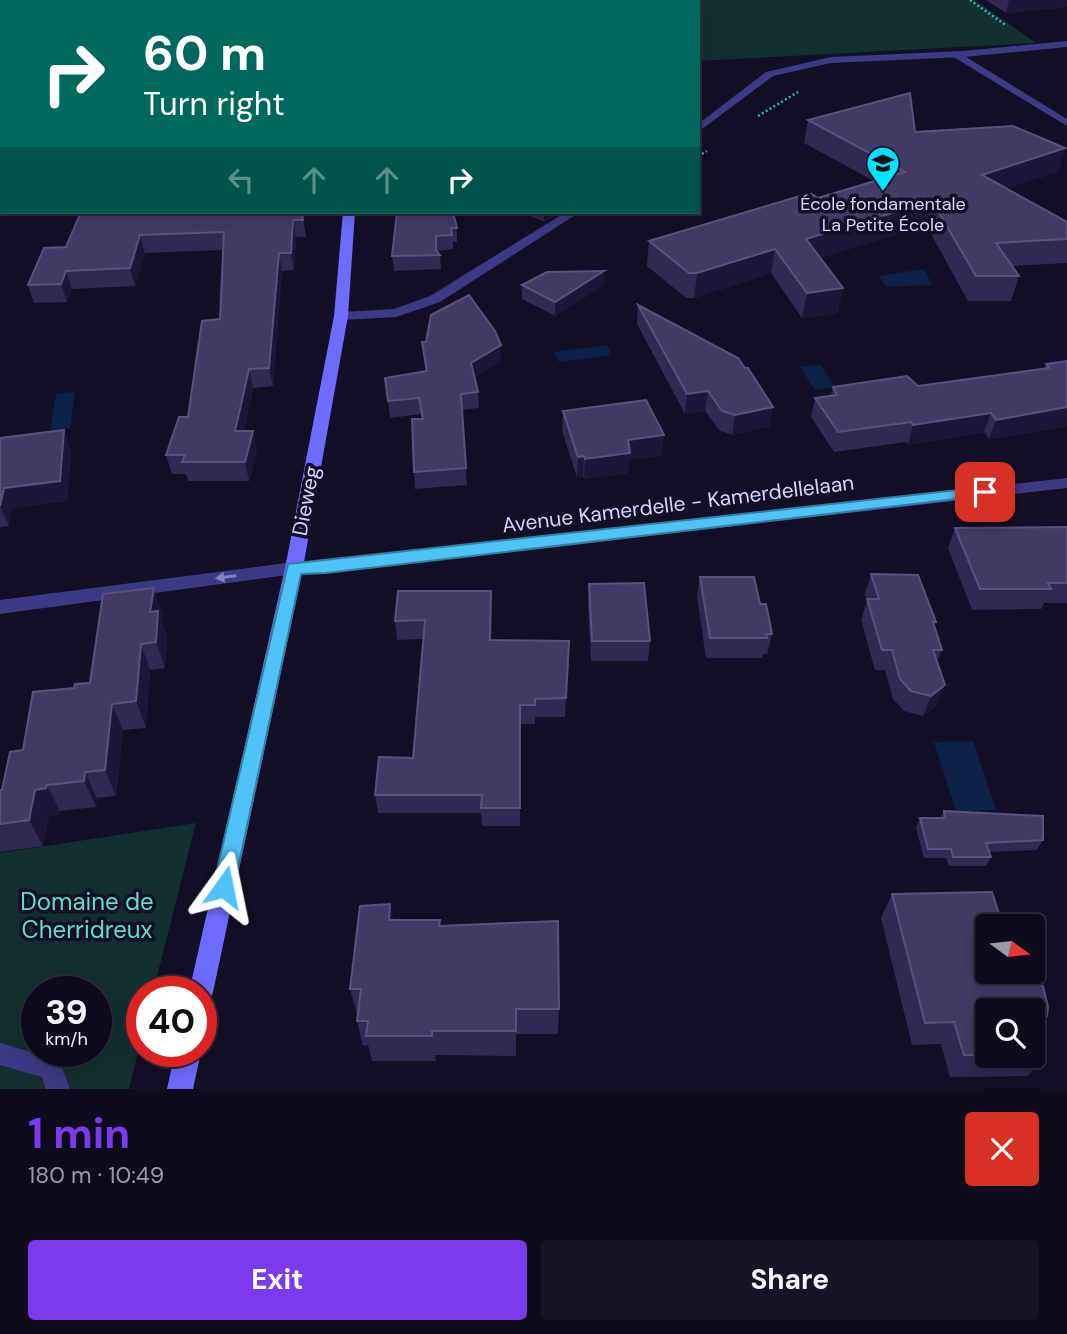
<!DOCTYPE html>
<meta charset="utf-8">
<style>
:root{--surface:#0e0b1c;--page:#171425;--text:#f1f3f6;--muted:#9b9ba3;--line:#2e2b3b;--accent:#7c3aed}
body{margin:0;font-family:"DM Sans",sans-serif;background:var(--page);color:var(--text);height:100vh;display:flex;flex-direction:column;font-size:26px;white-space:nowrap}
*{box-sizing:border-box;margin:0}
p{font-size:23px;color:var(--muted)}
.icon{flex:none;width:38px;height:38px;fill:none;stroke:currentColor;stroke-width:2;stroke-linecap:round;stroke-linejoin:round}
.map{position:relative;height:1089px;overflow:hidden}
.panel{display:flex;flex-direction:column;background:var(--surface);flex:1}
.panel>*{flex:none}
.top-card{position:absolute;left:0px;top:0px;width:700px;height:214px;box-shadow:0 4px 18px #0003,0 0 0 2px var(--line);background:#00695c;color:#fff;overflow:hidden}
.needle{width:46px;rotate:105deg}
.tools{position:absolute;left:975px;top:914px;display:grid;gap:14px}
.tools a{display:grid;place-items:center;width:70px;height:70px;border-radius:7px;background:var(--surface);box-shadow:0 4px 18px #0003,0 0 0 2px var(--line);font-size:35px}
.speed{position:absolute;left:21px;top:976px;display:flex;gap:14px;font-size:35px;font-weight:700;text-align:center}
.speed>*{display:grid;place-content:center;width:91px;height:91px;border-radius:50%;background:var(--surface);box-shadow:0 4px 18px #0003,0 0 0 2px var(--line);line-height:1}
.speed small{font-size:18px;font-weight:400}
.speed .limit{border:10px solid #d22;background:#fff;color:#111}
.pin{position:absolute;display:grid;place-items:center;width:60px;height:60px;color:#fff;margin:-30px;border-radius:14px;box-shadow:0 4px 10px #0006}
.me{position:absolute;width:77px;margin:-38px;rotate:12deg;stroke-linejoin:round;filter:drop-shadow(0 0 5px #0008)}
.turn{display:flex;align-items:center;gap:24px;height:147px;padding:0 28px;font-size:32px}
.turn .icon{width:91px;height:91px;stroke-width:2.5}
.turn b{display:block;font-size:49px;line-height:60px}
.lanes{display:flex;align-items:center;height:66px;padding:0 28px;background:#0003;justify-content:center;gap:35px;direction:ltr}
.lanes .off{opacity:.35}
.round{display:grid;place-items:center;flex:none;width:74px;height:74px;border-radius:7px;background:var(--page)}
.overview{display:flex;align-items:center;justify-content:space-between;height:119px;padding:0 28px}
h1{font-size:42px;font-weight:700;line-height:52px;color:var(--accent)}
.action{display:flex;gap:14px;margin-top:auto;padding:14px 28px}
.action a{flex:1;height:80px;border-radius:7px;background:var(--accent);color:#fff;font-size:28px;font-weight:700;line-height:80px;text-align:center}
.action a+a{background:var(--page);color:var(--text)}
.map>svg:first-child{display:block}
</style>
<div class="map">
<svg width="1067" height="1089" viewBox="0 0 1067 1089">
<rect width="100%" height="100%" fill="#130f26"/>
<g fill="#12302f" fill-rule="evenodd">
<polygon points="585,0 975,0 1036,43 698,61 698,2"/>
<path d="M196,823L153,992H142V1037L129,1089H0V853ZM37,992H96V1052H37Z"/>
</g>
<g fill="#0c2248">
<polygon points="923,269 933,285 886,287 879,276"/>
<polygon points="607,345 612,355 559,362 554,352"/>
<polygon points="820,364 835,387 815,390 800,367"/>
<polygon points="75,392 70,428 50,430 56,394"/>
<polygon points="973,741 996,810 956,811 934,742"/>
</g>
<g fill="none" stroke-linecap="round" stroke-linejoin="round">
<g stroke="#2fb8b0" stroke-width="2.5" stroke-dasharray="2 2.5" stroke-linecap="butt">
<polyline points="970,0 1007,26"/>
<polyline points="758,116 798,92"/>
<polyline points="698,156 707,151"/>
</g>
<g fill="#3d3a85" fill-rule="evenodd">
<polygon points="952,52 958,52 1067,119 1067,126 952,56"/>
<polygon points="0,1043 59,1060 70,1089 46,1089 42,1077 0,1065"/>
</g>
<g fill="#3d3a85" fill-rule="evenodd">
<polygon points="1067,41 1067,47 963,57 831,63 773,76 698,132 698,124 766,72 831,57 963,51"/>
<polygon points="566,212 580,212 440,302 396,317 341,320 334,316 341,312 394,309 430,296"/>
<polygon points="1067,478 1067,488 326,573 294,574 0,614 0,600 294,562 326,561"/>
</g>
<g fill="#6f6bff" fill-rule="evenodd">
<polygon points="344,0 352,0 353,2 344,2"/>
<polygon points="343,212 355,212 348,316 303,568 213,992 210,1000 201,1004 201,992 189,992 285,568 334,316"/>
<polygon points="175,1052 201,1052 193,1089 167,1089"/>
</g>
</g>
<g fill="#312854" fill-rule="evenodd">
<polygon points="986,0 1067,0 1067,7 1006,13"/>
<polygon points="808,120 1065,148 1058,172 1006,188 1067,222 1067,263 1013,266 1019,276 1011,301 968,301 926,225 820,258 843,288 837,314 802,318 771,273 694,298 686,298 647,266 649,241 818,198 874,181 804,143"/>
<polygon points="302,212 306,237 296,237 294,270 282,271 273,386 253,388 244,431 257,450 249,481 188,481 186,474 172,474 166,455 188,417 220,319 223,250 145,253 135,286 72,289 67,302 34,303 28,285 66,247"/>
<polygon points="522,212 553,212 553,217 544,222"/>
<polygon points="454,216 457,228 457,242 453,242 453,249 437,251 440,255 441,269 394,271 392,256"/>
<polygon points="522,285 604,285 555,316 522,299"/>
<polygon points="638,305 770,426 732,435 719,430 705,411 685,414 637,324"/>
<polygon points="422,342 501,345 501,361 475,377 478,392 479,408 462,410 467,485 415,489 414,472 421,419 421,414 390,418 385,378 425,371"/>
<polygon points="1067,361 1067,426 989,439 984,432 908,445 906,442 834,452 811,417 815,398 831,395 833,387 918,386 1044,369 1046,364"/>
<polygon points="563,411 662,455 629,460 628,473 584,479 583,476 577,477 562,431"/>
<polygon points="0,438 71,450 67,501 12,508 9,526 0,527"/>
<polygon points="1067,527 1067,603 1044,603 1041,609 972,610 948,548 955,528"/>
<polygon points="871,574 936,622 934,626 942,650 937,661 937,705 923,716 904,711 893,699 885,670 875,670 861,620 867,601 865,594"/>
<polygon points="700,577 760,604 772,634 767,654 763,654 762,658 706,658 697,597"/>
<polygon points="589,584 650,641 648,661 591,661 588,604"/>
<polygon points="491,591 491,640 569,641 565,717 535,717 535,724 520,724 520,826 482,826 481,813 378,813 375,795 413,758 423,639 397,640 395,621"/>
<polygon points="163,614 162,622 167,638 165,668 150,670 146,728 123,730 116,796 97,798 96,807 60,811 59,814 49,816 43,846 0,852 0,790 2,790 23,750 74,688 90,683"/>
<polygon points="944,811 1043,840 1037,850 989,852 991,857 986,866 949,866 946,858 924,858 916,828 920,818 940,818"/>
<path d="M992,892L1003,926H987V971H1017L1018,973L1030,972L1043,986L1048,1007L1047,1016L1037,1031L1044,1054L1028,1076L950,1077L941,1044L912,1045L881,918L892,894ZM987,1010H1032V1055H987Z"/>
<polygon points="390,904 393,920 440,926 559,1009 558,1034 516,1034 516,1056 435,1055 436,1061 372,1061 368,1045 363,1046 357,1021 358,1014 357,1014 350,989"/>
</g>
<g fill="#1d163a">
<polygon points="1009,0 1067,0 1067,7 1006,13"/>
<polygon points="2,68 2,88 0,90 0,70"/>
<polygon points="1065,148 1058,172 975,199 982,175"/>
<polygon points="932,201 926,225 801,264 806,239"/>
<polygon points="544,212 553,212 553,217 544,222"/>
<polygon points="293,220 296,237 294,270 291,253"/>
<polygon points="140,235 145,253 135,286 130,268"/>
<polygon points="775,249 771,273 694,298 697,273"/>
<polygon points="279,253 282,271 273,386 269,368"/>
<polygon points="66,271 72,289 67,302 61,284"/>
<polygon points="604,271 604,285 555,316 555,302"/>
<polygon points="843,288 837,314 802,318 807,293"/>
<polygon points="501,345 501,361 472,379 471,363"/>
<polygon points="249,369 253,388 240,450 235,431"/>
<polygon points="708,391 705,411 685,414 687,394"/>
<polygon points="773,407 770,426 732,435 735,415"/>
<polygon points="1067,407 1067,426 989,439 996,420"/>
<polygon points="991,413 984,432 908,445 913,425"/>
<polygon points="64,430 71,450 67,501 12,508 9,526 0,506 4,488"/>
<polygon points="253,431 257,450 249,481 245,462"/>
<polygon points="664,435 662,455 629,460 628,473 584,479 585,459 628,440"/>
<polygon points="584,456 583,476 577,477 578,457"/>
<polygon points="154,588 163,614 162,622 167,638 165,668 156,642 150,612"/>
<polygon points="491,591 492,610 490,658 490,640"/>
<polygon points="141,644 150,670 146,728 136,701"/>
<polygon points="945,685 937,705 923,716 931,696"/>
<polygon points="112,704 123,730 116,796 105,770"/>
<polygon points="85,772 97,798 96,807 84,781"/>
<polygon points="47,785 60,811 59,814 49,816 43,846 29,820 35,790"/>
<polygon points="390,904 395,931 389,920"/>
<polygon points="1047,1016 1032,1037 1036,1027"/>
</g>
<g fill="#433a66" stroke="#5a527e" stroke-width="2">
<polygon points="0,0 131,0 133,2 2,2 2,68 0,70"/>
<rect x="225" y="0" width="81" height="2"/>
<polygon points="386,0 434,0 435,2 386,2"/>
<polygon points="536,0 582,0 583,2 538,2"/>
<polygon points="910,93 915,132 1013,126 1065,148 982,175 1067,222 1067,239 996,243 1019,276 976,276 932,201 806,239 843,288 807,293 775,249 697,273 689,273 649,241 810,193 818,198 905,172 808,120"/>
<polygon points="81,212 302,212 303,220 293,220 291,253 279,253 269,368 249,369 235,431 253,431 245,462 182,462 185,455 166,455 179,417 188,417 202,321 220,319 224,232 140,235 130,268 66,271 61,284 28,285 44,248 66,247"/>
<polygon points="397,212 453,212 457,228 451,228 452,235 436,236 436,250 440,255 392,256"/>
<polygon points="604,271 555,302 522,285 547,272"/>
<polygon points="469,295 495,331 501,345 471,363 478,392 461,394 466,468 414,472 412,419 423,419 419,398 388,401 385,378 427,371 422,342 426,342 431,315"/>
<polygon points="638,305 738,358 745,368 748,368 773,407 735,415 722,411 708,391 687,394"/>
<polygon points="1067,361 1067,407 996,420 991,413 913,425 911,422 838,432 815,398 837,395 833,387 907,376 918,386 1049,368 1046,364"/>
<polygon points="646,400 664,435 628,440 630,453 585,459 584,456 578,457 563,411"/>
<polygon points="64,430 60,481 4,488 0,506 0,438"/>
<polygon points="1067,527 1067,583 1048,583 1051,589 980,589 955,528"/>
<polygon points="871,574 918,575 936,622 933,622 942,650 933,650 945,685 931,696 911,691 900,679 892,650 882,650 867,599 879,599"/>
<polygon points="700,577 754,577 760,604 766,604 772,634 766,634 767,638 710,638"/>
<polygon points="644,583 650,641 592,641 589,584"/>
<polygon points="154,588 150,612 158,611 156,642 141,644 136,701 112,704 105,770 85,772 84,781 47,785 46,788 35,790 29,820 0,824 0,790 2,790 10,752 23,750 33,692 74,688 75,684 90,683 103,594"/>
<polygon points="398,591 491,591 490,640 569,641 566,698 535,699 535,705 520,705 520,808 481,808 482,795 375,795 379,757 413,758 425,620 395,621"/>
<polygon points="944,811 1043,816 1043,840 986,843 991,857 953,857 951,849 928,849 920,818 945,818"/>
<polygon points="992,892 1003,926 987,926 987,971 1017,971 1018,973 1030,972 1043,986 1048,1007 1047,1016 1036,1027 1044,1054 1032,1054 1032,1010 987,1010 987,1055 964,1055 954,1022 925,1023 892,894"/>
<polygon points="390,904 389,920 440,920 439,926 558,921 559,1009 516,1009 516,1031 432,1031 432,1036 366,1036 368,1021 357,1021 361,989 350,989 360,906"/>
</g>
<defs><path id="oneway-solid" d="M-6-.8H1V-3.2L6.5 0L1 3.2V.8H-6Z" transform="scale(1.75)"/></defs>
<use fill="#837fbc" href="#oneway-solid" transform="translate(226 577) rotate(172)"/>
<polygon fill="#4fc3f7" stroke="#337fa1" stroke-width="2" points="985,487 990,488 992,492 990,495 326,573 301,574 234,887 231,893 224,896 216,893 213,887 288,564"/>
<defs>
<symbol id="school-pin" viewBox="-11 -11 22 30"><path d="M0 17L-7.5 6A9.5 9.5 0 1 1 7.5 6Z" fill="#00e5ff" stroke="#130f26"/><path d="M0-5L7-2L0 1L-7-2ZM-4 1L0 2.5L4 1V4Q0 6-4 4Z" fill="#111"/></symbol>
</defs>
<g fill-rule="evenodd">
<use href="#school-pin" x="864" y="144" width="38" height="52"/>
</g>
<g text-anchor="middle" stroke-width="7" stroke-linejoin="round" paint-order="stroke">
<g font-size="18" fill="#d9d4ff" stroke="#130f26">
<text x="883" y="210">École fondamentale<tspan x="883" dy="21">La Petite École</tspan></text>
</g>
<g font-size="21" fill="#d9d4ff" stroke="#130f26">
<text transform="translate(306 501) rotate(-79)" y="7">Dieweg</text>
<text transform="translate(678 504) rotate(-7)" y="7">Avenue Kamerdelle - Kamerdellelaan</text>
</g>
<g font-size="24" fill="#5fe0c0" stroke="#130f26">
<text x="87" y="910">Domaine de<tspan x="87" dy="28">Cherridreux</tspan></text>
</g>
</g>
</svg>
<div class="tools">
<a><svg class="needle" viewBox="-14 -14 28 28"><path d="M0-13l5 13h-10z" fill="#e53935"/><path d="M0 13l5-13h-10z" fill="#9b9ba3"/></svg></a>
<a><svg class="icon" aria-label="search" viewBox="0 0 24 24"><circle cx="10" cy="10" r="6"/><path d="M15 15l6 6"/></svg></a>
</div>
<div class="speed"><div>39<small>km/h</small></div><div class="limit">40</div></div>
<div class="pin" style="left:985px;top:492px;background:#d93025"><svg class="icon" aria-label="arrive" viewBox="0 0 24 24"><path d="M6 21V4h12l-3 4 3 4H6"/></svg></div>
<svg class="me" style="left:224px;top:887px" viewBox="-20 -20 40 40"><path d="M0-17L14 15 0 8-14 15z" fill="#4fc3f7" stroke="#fff" stroke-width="4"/></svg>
<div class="top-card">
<div class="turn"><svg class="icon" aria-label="right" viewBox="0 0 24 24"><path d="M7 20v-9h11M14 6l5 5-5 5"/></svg><div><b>60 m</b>Turn right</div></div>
<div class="lanes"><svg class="icon off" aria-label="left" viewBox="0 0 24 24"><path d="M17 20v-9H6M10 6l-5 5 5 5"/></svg><svg class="icon off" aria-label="ahead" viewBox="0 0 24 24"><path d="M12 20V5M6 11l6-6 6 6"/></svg><svg class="icon off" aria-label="ahead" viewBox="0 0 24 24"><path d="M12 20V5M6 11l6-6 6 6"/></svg><svg class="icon" aria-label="right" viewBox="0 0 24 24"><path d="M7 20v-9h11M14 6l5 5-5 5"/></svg></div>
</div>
</div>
<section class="panel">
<div class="overview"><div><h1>1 min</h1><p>180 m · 10:49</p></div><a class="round" style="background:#d93025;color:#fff"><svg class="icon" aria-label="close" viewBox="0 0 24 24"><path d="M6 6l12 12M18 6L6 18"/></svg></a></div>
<div class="action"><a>Exit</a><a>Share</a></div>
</section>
